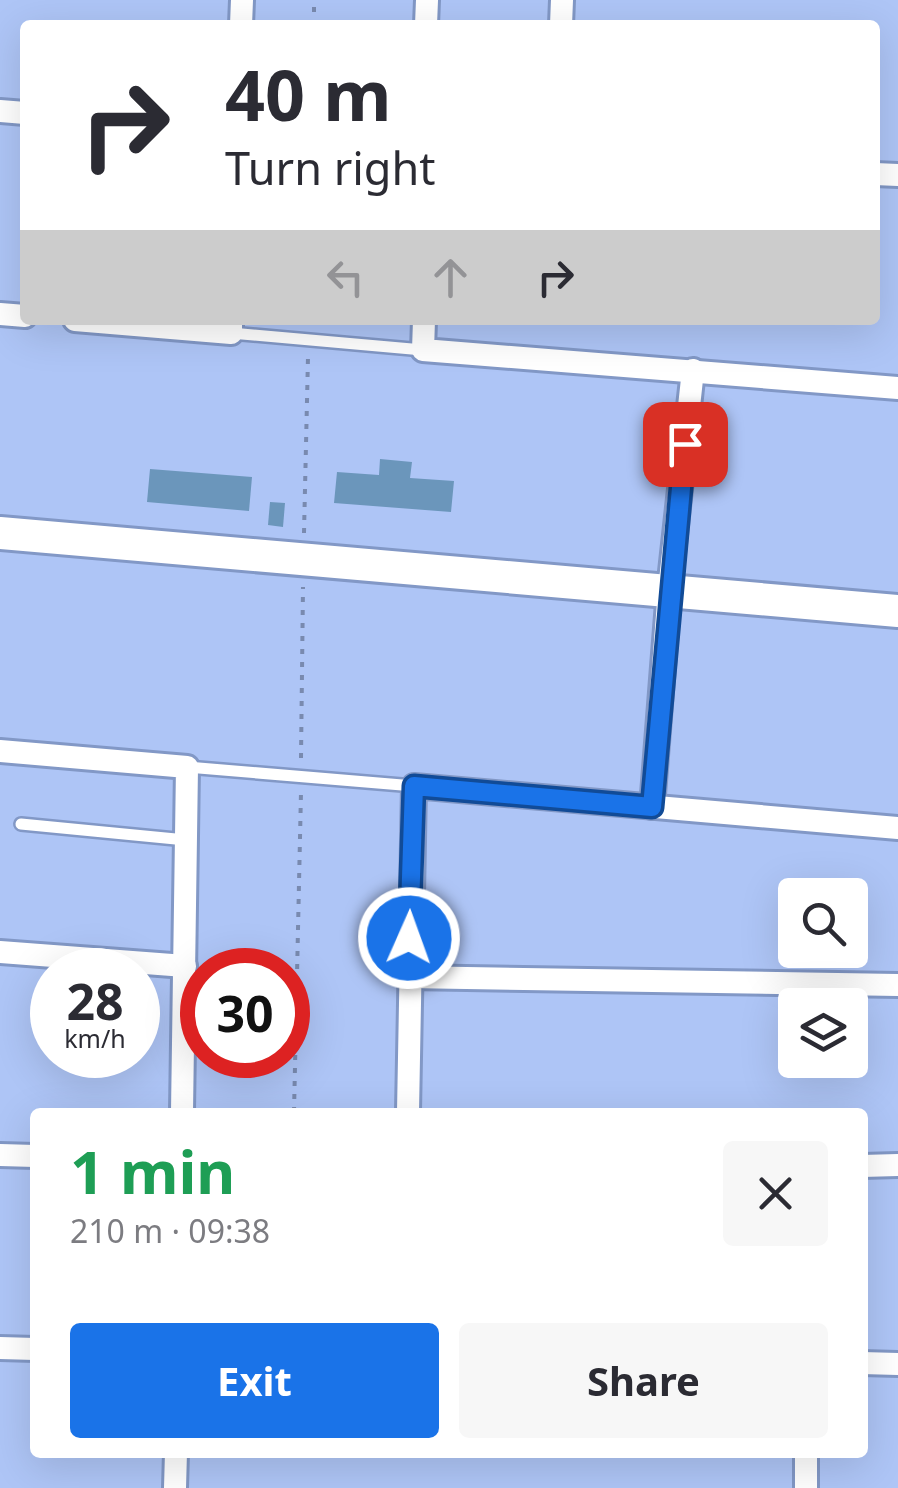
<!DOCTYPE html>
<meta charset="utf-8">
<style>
:root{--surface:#fff;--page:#f7f7f7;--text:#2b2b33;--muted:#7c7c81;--accent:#1a73e8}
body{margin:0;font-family:"Noto Sans",sans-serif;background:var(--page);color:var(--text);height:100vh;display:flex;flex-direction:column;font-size:38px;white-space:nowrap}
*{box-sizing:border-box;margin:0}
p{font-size:32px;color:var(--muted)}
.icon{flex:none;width:55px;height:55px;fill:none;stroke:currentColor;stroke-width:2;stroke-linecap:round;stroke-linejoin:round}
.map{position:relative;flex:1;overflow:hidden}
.details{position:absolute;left:30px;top:1108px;width:838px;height:350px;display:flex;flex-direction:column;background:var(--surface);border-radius:10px;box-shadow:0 10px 40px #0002}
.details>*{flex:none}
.hud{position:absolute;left:20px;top:20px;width:860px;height:305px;border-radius:10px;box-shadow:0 10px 40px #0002;background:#fff;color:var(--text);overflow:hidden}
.tools{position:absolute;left:778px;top:878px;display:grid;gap:20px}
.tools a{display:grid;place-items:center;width:90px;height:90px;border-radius:10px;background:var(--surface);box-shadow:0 10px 40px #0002;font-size:50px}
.speed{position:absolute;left:30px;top:948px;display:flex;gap:20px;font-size:50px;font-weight:700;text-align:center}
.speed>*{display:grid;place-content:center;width:130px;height:130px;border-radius:50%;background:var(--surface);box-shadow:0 10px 40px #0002;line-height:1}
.speed small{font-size:25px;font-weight:400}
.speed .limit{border:15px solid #d22;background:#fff;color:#111}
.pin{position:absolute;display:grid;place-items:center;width:85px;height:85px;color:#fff;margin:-42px;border-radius:20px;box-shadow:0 5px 15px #0006}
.me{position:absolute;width:110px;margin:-55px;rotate:2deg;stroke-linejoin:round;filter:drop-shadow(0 0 8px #0008)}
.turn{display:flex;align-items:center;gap:35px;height:210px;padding:0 40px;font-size:45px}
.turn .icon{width:130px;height:130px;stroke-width:2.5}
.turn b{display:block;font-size:70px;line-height:85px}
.lanes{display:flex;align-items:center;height:95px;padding:0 40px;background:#0003;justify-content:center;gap:50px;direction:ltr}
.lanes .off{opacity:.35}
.round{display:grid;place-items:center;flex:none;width:105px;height:105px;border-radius:10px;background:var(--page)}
.summary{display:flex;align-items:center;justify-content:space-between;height:170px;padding:0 40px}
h1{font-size:60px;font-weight:700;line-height:75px;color:#1e9e55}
.button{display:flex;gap:20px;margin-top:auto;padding:20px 40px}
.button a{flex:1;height:115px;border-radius:10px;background:var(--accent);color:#fff;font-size:40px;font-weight:700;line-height:115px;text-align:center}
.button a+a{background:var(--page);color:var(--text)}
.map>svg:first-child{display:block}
</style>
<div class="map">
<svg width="898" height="1488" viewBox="0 0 898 1488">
<rect width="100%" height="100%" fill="#aec5f6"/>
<g fill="#6b96bb">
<polygon points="380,459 412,462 410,478 454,481 451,512 334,503 337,472 379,475"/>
<polygon points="150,469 252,477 249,511 147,502"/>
<polygon points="270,502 285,503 283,527 268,525"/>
</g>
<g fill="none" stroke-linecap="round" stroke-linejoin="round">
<defs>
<g id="lane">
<polyline points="231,333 423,350"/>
<polyline points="187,767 414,786"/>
<polyline points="21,824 186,840"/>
</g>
<g id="street">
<polyline points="241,25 242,0"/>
<polyline points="426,25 427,0"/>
<polyline points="561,25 562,0"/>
<polyline points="0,111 25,113"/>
<polyline points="875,174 898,175"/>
<polyline points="0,314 25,316"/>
<polyline points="75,320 231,333 231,320"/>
<polyline points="424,320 423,350 898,388"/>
<polyline points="0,751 187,767 182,1112"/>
<polyline points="652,807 669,590 693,370"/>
<polyline points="0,952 185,966"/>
<polyline points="408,977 898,985"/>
<polyline points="408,1112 414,786 898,828"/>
<polyline points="0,1155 35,1156"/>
<polyline points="862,1166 898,1165"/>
<polyline points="0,1348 35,1349"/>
<polyline points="862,1363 898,1364"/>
<polyline points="806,1452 806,1488"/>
<polyline points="175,1488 176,1452"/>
</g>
<polyline id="secondary" points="0,533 898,611"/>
</defs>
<use href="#lane" stroke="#8298c6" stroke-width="16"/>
<use href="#street" stroke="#8298c6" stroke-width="28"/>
<use href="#secondary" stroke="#8298c6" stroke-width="38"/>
<g stroke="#798aaf" stroke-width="4" stroke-dasharray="5 8" stroke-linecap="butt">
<polyline points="314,25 314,0"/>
<polyline points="304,533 308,357"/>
<polyline points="301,758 303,587"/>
<polyline points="294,1112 301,792"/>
</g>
<use href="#lane" stroke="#fff" stroke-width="11"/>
<use href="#street" stroke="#fff" stroke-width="22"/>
<use href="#secondary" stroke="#fff" stroke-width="32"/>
</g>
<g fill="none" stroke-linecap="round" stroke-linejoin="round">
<defs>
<polyline id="route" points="409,938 414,786 652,807 685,444"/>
</defs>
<use href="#route" stroke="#114b97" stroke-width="25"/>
<use href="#route" stroke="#1a73e8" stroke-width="18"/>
</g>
</svg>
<div class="tools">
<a><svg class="icon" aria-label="search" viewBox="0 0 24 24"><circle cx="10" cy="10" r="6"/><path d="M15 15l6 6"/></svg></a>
<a><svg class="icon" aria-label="layers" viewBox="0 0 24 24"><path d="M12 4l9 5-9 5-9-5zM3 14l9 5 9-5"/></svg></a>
</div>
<div class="speed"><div>28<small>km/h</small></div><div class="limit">30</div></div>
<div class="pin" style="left:685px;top:444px;background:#d93025"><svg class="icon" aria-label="arrive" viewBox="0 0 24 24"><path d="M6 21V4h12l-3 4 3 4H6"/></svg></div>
<svg class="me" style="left:409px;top:938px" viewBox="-20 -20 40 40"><circle r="17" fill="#1a73e8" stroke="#fff" stroke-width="3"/><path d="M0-11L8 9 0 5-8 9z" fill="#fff"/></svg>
<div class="hud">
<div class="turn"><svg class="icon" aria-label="right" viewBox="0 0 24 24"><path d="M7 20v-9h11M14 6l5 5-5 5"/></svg><div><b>40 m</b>Turn right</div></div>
<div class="lanes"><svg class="icon off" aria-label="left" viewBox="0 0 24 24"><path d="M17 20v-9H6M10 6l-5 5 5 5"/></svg><svg class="icon off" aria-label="ahead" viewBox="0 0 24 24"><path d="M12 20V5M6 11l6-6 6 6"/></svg><svg class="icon" aria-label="right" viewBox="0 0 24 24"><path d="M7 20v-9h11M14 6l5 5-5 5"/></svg></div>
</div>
<section class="details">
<div class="summary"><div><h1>1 min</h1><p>210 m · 09:38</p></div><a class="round"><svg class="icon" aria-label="close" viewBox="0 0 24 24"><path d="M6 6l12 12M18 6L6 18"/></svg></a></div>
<div class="button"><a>Exit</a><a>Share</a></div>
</section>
</div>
